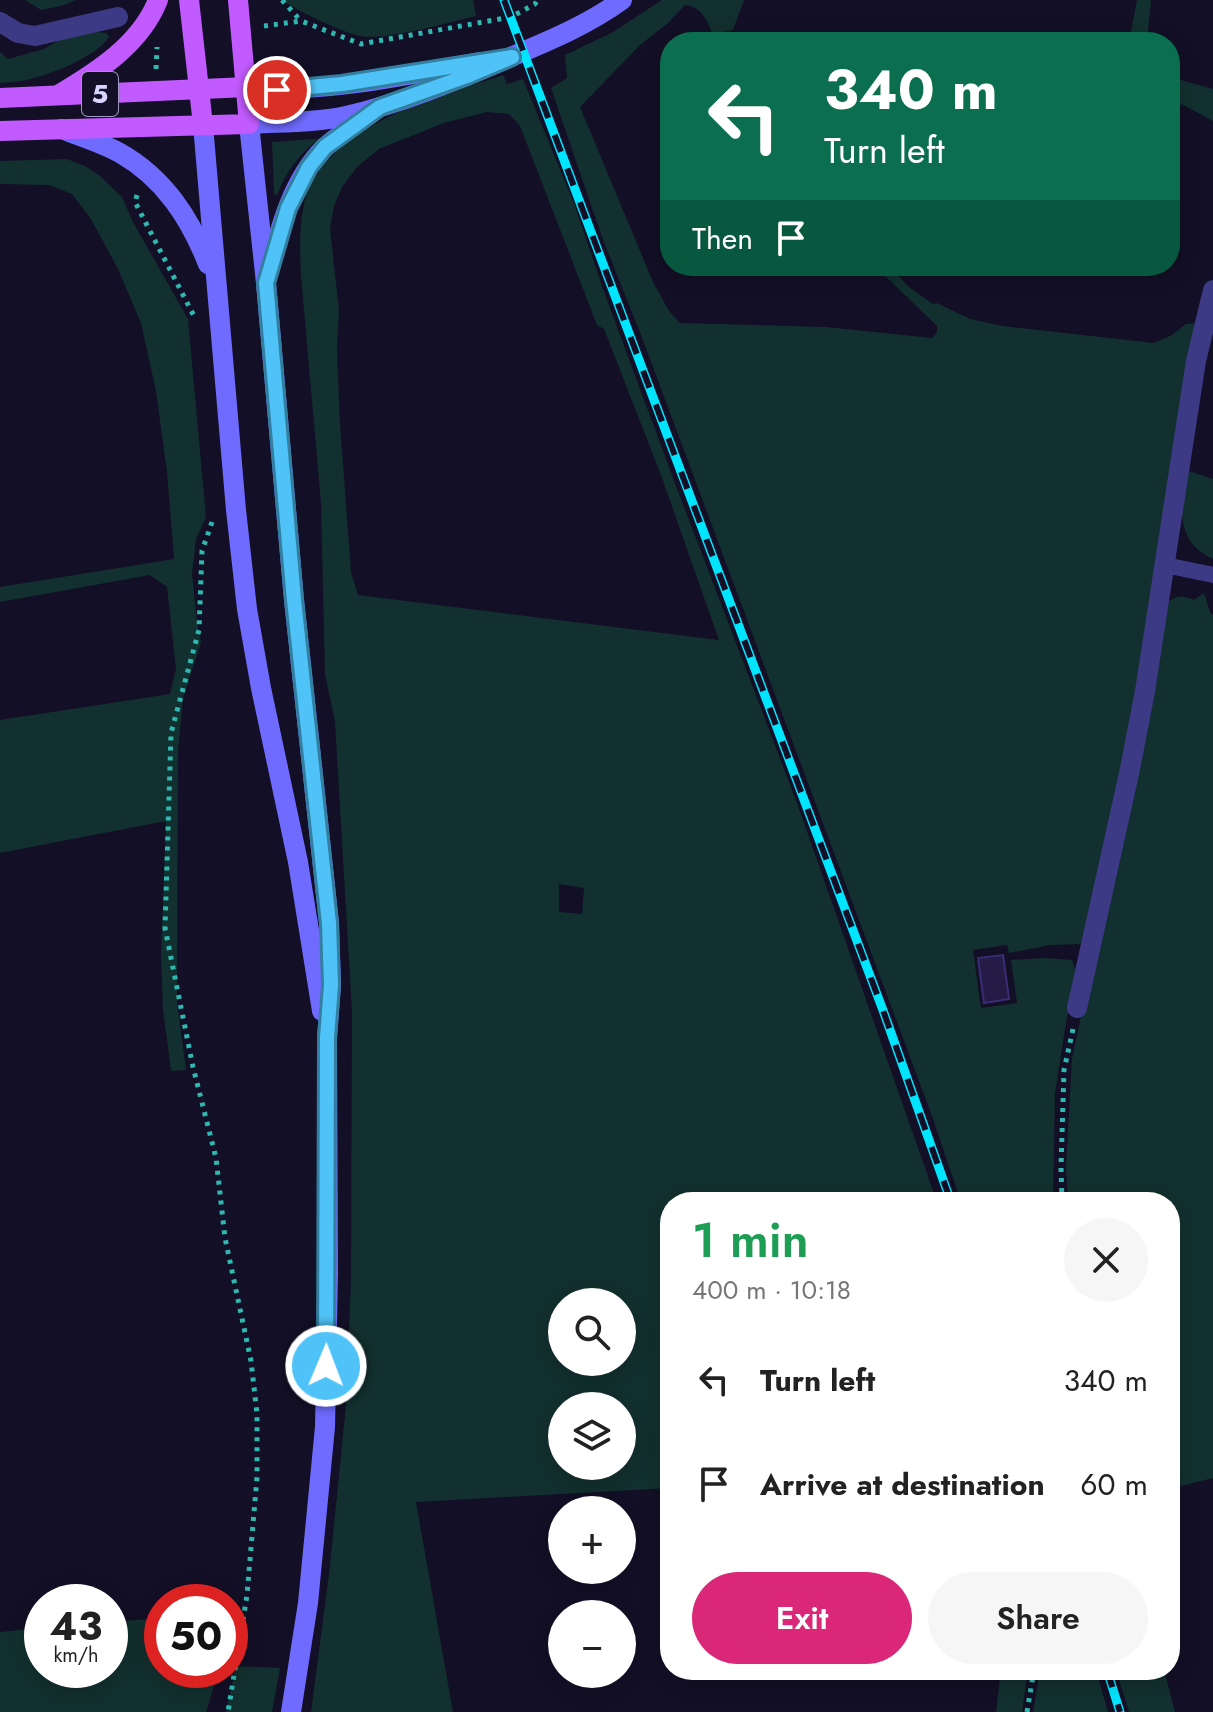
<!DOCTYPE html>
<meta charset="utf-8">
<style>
:root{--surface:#fff;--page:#f6f6f6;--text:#222;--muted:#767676;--accent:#db2777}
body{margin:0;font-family:Jost,sans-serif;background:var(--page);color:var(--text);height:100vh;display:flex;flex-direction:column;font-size:30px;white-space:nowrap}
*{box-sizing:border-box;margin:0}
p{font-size:26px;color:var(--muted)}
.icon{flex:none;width:44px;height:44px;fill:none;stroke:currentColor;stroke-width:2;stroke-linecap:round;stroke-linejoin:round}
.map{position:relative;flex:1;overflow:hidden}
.side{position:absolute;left:660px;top:1192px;width:520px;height:488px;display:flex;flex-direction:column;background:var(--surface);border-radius:32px;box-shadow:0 4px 20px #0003}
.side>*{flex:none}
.banner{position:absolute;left:660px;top:32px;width:520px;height:244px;border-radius:32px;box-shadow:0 4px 20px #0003;background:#0b6e4f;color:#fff;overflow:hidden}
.tools{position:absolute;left:548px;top:1288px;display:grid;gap:16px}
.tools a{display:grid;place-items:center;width:88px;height:88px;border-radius:50%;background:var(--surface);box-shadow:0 4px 20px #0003;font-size:40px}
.speed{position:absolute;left:24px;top:1584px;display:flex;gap:16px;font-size:40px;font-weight:700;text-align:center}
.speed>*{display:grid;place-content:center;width:104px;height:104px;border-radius:50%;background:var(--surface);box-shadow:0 4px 20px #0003;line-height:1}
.speed small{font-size:20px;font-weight:400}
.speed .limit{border:12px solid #d22;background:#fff;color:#111}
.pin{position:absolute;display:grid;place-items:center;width:68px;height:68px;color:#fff;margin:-34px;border:4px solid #fff;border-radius:50%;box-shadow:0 2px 8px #0007}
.me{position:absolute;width:88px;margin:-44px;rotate:1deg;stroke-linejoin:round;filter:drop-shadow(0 0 6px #0008)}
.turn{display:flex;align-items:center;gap:28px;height:168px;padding:0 32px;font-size:36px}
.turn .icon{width:104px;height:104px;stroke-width:2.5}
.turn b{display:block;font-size:56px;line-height:68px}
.then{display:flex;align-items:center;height:76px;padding:0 32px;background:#0003;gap:16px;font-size:30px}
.round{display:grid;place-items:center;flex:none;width:84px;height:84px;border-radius:42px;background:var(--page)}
.head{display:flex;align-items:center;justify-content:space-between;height:136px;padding:0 32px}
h1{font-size:48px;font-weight:600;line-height:60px;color:#1e9e55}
.button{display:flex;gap:16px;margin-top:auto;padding:16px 32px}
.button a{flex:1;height:92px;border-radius:48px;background:var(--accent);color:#fff;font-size:32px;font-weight:600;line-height:92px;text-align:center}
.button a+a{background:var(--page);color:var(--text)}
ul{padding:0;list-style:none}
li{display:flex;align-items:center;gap:24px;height:104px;padding:0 32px}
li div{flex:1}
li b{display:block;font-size:30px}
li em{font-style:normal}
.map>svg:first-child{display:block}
</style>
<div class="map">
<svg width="1213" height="1712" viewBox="0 0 1213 1712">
<rect width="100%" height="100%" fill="#130f26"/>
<g fill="#12302f" fill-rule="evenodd">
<polygon points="25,0 76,0 61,6 41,10"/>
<path d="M282,0H473L476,16C450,22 385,41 360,36C341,32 298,11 282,0Z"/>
<path d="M662,0H744L733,30L723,32L727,42H716C708,25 705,7 685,5L668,23L640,45L580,107L653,282L669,311L680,323L826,327L932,338L937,332V326L875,266H889L909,287L933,304L937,303L970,319L1002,326L1154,343L1172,335L1186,324L1200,323L1159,570L1111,830L1081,944L1051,945L1009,953L1007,945L973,950L981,1008L1017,1003L1011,960L1045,958L1072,960L1076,972L1066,1023L1055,1093L1053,1202H961L932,1116L641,335L602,237L551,88L567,78L565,55L613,32Z"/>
<polygon points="1137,0 1151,0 1147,42 1129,42"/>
<path d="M96,32L106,33L109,37C96,57 50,75 26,80C17,82 8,82 0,83V52L8,59L44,49L64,37Z"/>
<path d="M503,75L507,84L523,79L575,206L603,289L673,478L797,803L937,1202H670V1488L416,1502L453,1712H311L329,1574L346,1405L351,1280L352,1012L335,722L325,674L321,503L301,276C300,254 299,231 303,209C319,126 435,98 503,75ZM487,112L509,114L520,126L597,325L604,329L661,475L719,640L358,595L351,572L340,423L337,351L339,310L330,229L334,206L342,187L357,167L379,149L444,123ZM559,884L584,888L582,914L559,912ZM562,1302H622V1362H562ZM562,1406H622V1466H562Z"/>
<polygon points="1170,77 1213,89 1213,121 1170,98"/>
<path d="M315,139L317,140C297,158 287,170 277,195L274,194L272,142Z"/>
<polygon points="67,159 85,166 100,176 122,197 133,222 188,319 206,517 196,539 192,574 197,622 201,643 183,698 178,752 177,1002 186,1070 171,1071 163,1009 161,956 166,821 0,853 0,720 170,694 176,669 167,587 150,575 0,602 0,587 174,559 167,472 156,391 141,323 118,269 91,219 72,194 49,185 0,184 0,161"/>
<path d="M1185,470L1213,479V559C1173,540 1182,506 1185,470Z"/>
<path d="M1204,593L1210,612L1213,615V1478L1170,1489V1202H1068L1066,1166L1072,1059L1168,602C1177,595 1185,595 1194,600Z"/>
<polygon points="162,1618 162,1670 219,1670 206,1712 0,1712 0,1632 42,1628 42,1670 110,1670 110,1622"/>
<polygon points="236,1666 280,1668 272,1712 226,1712"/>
<polygon points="1001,1670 1028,1670 1022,1712 996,1712"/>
<polygon points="1040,1670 1096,1670 1108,1712 1033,1712"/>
<polygon points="1116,1670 1164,1670 1175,1712 1129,1712"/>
</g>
<polygon fill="#241b47" stroke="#3b2d73" stroke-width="2" points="1003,955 1009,999 984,1003 978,958"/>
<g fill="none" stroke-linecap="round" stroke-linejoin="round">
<g stroke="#2fb8b0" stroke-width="5" stroke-dasharray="4 6" stroke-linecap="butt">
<polyline points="282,0 300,20"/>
<polyline points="264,26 301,21 361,44 511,17 535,4 537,0"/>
<polyline points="156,69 157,47"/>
<polyline points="137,195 135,202 195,318"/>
<polyline points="212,522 202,551 199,630 171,733 165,928 193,1067 216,1158 225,1238 251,1361 257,1414 257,1477 247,1595 228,1712"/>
<polyline points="1062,1202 1061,1167 1064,1070 1073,1029"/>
<polyline points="1027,1712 1034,1670"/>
</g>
<polyline stroke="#3d3a85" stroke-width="16" points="1165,565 1213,575"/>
<g stroke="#3d3a85" stroke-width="20">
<polyline points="0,22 18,33 35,36 118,17"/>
<polyline points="1077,1008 1130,769 1145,691 1196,361 1213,290"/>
</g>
<g stroke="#6f6bff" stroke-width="20">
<path d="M247,87C324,94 404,75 480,62"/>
<polyline points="203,125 236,510 247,609 261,688 298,862 322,1011"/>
<path d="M62,129C81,137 102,143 120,153C164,178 190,218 208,264"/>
<path d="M269,271C280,228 292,181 324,148C337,136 354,125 369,115"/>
<path d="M291,1712L308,1603L325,1427L328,1273L327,1038L331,985L329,923L294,600L266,283L249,124C281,122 315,123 346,116C404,103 459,79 513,56C551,40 589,24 622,0"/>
</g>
<g stroke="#c25bff" stroke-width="20">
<polyline points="189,0 203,125"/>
<path d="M58,95C97,72 141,44 158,0"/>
<polyline points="0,98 247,87"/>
<polyline points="0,131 249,124 238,0"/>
</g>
<defs>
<g id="rail">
<polyline points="504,0 884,1013 951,1202"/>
<polyline points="1107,1670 1120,1712"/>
</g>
</defs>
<use href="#rail" stroke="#00e5ff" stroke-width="9"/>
<use href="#rail" stroke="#130f26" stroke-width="6" stroke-dasharray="18" stroke-linecap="butt"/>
</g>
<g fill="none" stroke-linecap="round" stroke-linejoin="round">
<defs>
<polyline id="route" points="277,90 342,84 512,57 467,76 380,107 325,147 309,167 288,208 266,283 294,600 329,923 331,985 327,1038 326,1366"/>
</defs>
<use href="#route" stroke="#337fa1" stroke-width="20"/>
<use href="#route" stroke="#4fc3f7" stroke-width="14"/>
</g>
<g text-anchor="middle" stroke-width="8" stroke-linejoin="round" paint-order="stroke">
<rect fill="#130f26" stroke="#9e99be" stroke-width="2" x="82" y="72" width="36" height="44" rx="6"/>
<g font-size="26" font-weight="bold" fill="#d9d4ff">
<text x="100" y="103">5</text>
</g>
</g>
</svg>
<div class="tools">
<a><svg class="icon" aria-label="search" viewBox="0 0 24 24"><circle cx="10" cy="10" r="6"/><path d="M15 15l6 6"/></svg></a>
<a><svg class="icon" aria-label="layers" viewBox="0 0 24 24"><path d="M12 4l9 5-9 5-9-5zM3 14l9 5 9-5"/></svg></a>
<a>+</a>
<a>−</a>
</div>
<div class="speed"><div>43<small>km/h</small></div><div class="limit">50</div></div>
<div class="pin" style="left:277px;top:90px;background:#d93025"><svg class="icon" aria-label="arrive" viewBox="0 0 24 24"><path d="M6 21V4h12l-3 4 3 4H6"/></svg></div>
<svg class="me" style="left:326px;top:1366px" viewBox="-20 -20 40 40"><circle r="17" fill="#4fc3f7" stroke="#fff" stroke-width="3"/><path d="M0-11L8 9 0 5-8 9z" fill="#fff"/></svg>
<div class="banner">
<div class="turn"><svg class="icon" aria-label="left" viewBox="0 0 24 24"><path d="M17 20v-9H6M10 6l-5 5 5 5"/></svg><div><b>340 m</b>Turn left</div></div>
<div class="then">Then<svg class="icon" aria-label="arrive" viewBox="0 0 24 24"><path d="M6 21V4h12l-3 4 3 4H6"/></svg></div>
</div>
<section class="side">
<div class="head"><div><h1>1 min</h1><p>400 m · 10:18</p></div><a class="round"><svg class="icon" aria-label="close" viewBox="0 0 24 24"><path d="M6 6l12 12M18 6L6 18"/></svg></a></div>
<ul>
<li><svg class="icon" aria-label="left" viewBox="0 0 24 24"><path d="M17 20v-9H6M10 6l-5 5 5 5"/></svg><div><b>Turn left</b></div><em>340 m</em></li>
<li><svg class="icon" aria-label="arrive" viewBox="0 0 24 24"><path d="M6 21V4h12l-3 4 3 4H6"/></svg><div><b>Arrive at destination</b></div><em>60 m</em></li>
</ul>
<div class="button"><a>Exit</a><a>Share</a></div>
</section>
</div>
